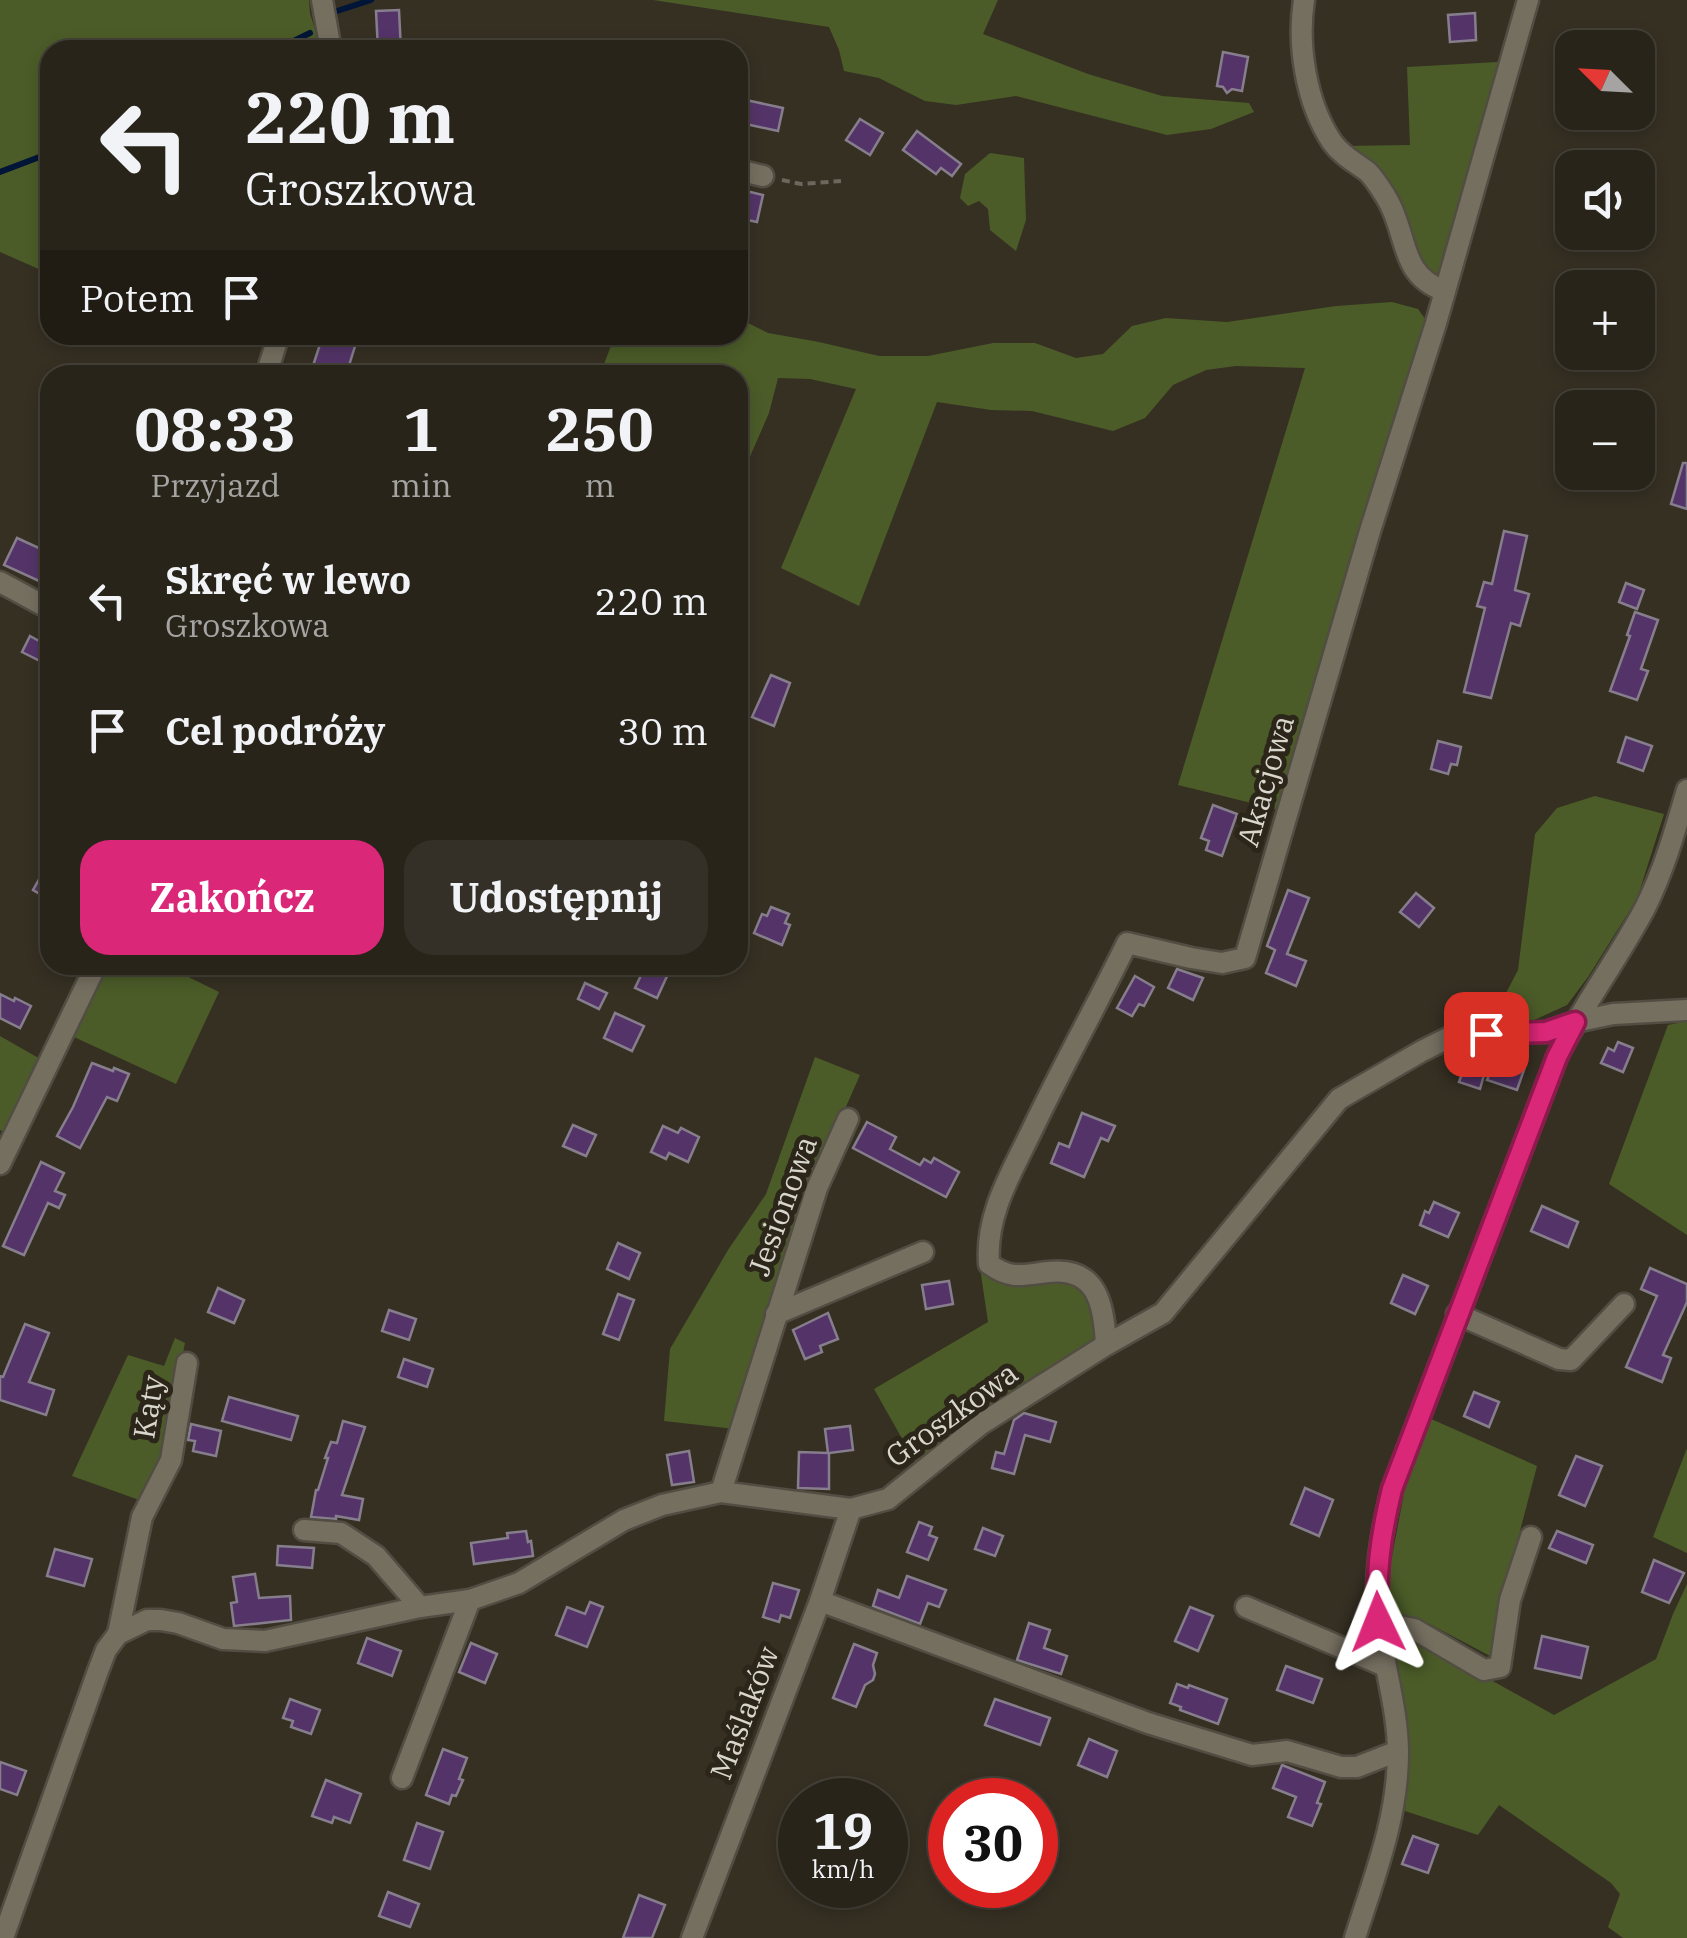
<!DOCTYPE html>
<html lang="pl">
<meta charset="utf-8">
<style>
:root{--surface:#28241a;--page:#343027;--text:#f1f3f6;--muted:#a5a4a2;--line:#444139;--accent:#db2777}
body{margin:0;font-family:"IBM Plex Serif",serif;background:var(--page);color:var(--text);height:100vh;display:flex;flex-direction:column;font-size:38px;white-space:nowrap}
*{box-sizing:border-box;margin:0}
p{font-size:32px;color:var(--muted)}
.icon{flex:none;width:55px;height:55px;fill:none;stroke:currentColor;stroke-width:2;stroke-linecap:round;stroke-linejoin:round}
.map{position:relative;flex:1;overflow:hidden}
.details{position:absolute;left:40px;top:365px;width:708px;height:610px;display:flex;flex-direction:column;background:var(--surface);border-radius:30px;box-shadow:0 5px 15px #0003,0 0 0 2px var(--line)}
.details>*{flex:none}
.banner{position:absolute;left:40px;top:40px;width:708px;height:305px;border-radius:30px;box-shadow:0 5px 15px #0003,0 0 0 2px var(--line);background:#28241a;color:var(--text);overflow:hidden}
.needle{width:65px;rotate:294deg}
.buttons{position:absolute;left:1555px;top:30px;display:grid;gap:20px}
.buttons a{display:grid;place-items:center;width:100px;height:100px;border-radius:20px;background:var(--surface);box-shadow:0 5px 15px #0003,0 0 0 2px var(--line);font-size:50px}
.speed{position:absolute;left:778px;top:1778px;display:flex;gap:20px;font-size:50px;font-weight:700;text-align:center}
.speed>*{display:grid;place-content:center;width:130px;height:130px;border-radius:50%;background:var(--surface);box-shadow:0 5px 15px #0003,0 0 0 2px var(--line);line-height:1}
.speed small{font-size:25px;font-weight:400}
.speed .limit{border:15px solid #d22;background:#fff;color:#111}
.pin{position:absolute;display:grid;place-items:center;width:85px;height:85px;color:#fff;margin:-42px;border-radius:20px;box-shadow:0 5px 15px #0006}
.me{position:absolute;width:110px;margin:-55px;rotate:358deg;stroke-linejoin:round;filter:drop-shadow(0 0 8px #0008)}
.turn{display:flex;align-items:center;gap:35px;height:210px;padding:0 40px;font-size:45px}
.turn .icon{width:130px;height:130px;stroke-width:2.5}
.turn b{display:block;font-size:70px;line-height:85px}
.then{display:flex;align-items:center;height:95px;padding:0 40px;background:#0003;gap:20px;font-size:38px}
.eta{display:flex;justify-content:space-evenly;align-items:center;height:170px;text-align:center}
.eta b{font-size:60px;font-weight:700;line-height:70px}
.cta{display:flex;gap:20px;margin-top:auto;padding:20px 40px}
.cta a{flex:1;height:115px;border-radius:30px;background:var(--accent);color:#fff;font-size:40px;font-weight:700;line-height:115px;text-align:center}
.cta a+a{background:var(--page);color:var(--text)}
ul{padding:0;list-style:none}
li{display:flex;align-items:center;gap:30px;height:130px;padding:0 40px}
li div{flex:1}
li b{display:block;font-size:38px}
li em{font-style:normal}
.map>svg:first-child{display:block}
</style>
<div class="map">
<svg width="1687" height="1938" viewBox="0 0 1687 1938">
<rect width="100%" height="100%" fill="#363023"/>
<g fill="#4b5c28">
<polygon points="0,0 309,0 310,13 321,50 50,50 50,274 0,252"/>
<polygon points="653,0 998,0 983,34 1088,74 1162,96 1249,103 1254,112 1211,129 1167,135 1016,96 956,105 925,101 879,78 844,71 839,50 829,27"/>
<polygon points="1498,62 1439,279 1426,272 1344,146 1410,145 1407,67"/>
<polygon points="990,153 1024,158 1026,220 1016,251 990,230 988,209 979,201 968,206 960,198 965,174"/>
<polygon points="1392,302 1418,309 1426,320 1276,809 1178,785 1305,368 1236,366 1206,370 1173,385 1145,418 1113,431 1032,411 991,410 937,402 859,606 781,568 856,389 810,379 778,378 769,413 738,484 738,375 600,375 615,335 738,335 738,318 768,333 819,342 879,356 928,356 993,343 1035,343 1076,358 1103,354 1132,326 1166,318 1227,322 1336,306"/>
<polygon points="1595,796 1664,814 1637,899 1588,977 1567,1005 1532,1021 1493,1018 1518,970 1535,834 1557,808"/>
<polygon points="107,965 164,965 219,992 176,1084 74,1037"/>
<polygon points="1687,1021 1687,1235 1609,1184 1668,1025"/>
<polygon points="0,1036 42,1060 4,1132 0,1130"/>
<polygon points="815,1057 860,1075 810,1188 735,1429 664,1421 670,1349 728,1250 766,1194"/>
<polygon points="980,1268 1004,1281 1063,1278 1087,1291 1096,1318 1095,1341 917,1465 874,1389 988,1322"/>
<polygon points="175,1338 185,1343 162,1456 142,1501 72,1476 128,1355 164,1366"/>
<polygon points="1429,1418 1537,1466 1503,1596 1490,1656 1424,1621 1391,1614 1389,1572 1405,1488"/>
<polygon points="1687,1448 1687,1553 1653,1537"/>
<polygon points="1687,1584 1687,1938 1623,1938 1608,1927 1620,1894 1611,1883 1499,1805 1478,1835 1405,1811 1410,1746 1392,1634 1417,1639 1554,1715 1656,1659 1673,1614"/>
</g>
<g fill="none" stroke-linecap="round" stroke-linejoin="round">
<g stroke="#001537" stroke-width="6">
<polyline points="334,12 371,0"/>
<polyline points="275,50 310,33"/>
<polyline points="0,172 50,153"/>
</g>
</g>
<g fill="#543468" stroke="#867e8c" stroke-width="2.5">
<polygon points="399,10 401,50 378,50 376,11"/>
<polygon points="1475,13 1476,40 1450,42 1448,15"/>
<polygon points="1223,52 1248,57 1242,91 1232,89 1227,93 1223,87 1217,86"/>
<polygon points="746,100 783,108 778,131 741,123"/>
<polygon points="860,119 883,133 870,155 846,140"/>
<polygon points="917,131 961,164 952,176 941,168 936,174 903,150"/>
<polygon points="742,190 763,195 757,222 738,218 738,193 742,194"/>
<polygon points="323,335 331,335 356,343 346,375 310,375"/>
<polygon points="1683,463 1687,463 1687,509 1671,504"/>
<polygon points="1504,531 1527,536 1515,590 1529,594 1520,626 1511,623 1491,698 1464,692 1485,608 1477,606 1484,582 1492,584"/>
<polygon points="17,538 50,553 50,586 4,565"/>
<polygon points="1626,583 1644,590 1637,609 1619,602"/>
<polygon points="1635,612 1658,620 1641,669 1648,671 1637,700 1610,691 1630,636 1627,635"/>
<polygon points="30,636 50,647 50,666 22,652"/>
<polygon points="771,675 790,683 774,726 752,717"/>
<polygon points="1626,737 1652,746 1643,771 1618,762"/>
<polygon points="1438,741 1461,747 1457,765 1451,764 1448,774 1431,769"/>
<polygon points="1213,805 1237,814 1222,856 1206,850 1209,841 1201,838"/>
<polygon points="50,860 50,900 33,890"/>
<polygon points="1288,890 1309,898 1287,954 1306,961 1296,986 1266,973 1275,950 1267,946"/>
<polygon points="1416,893 1434,908 1419,927 1400,912"/>
<polygon points="771,907 789,914 785,923 790,925 782,945 754,933 762,914 767,916"/>
<polygon points="646,965 670,965 666,973 668,974 657,998 635,988"/>
<polygon points="1177,969 1203,978 1193,1000 1168,988"/>
<polygon points="1135,976 1154,987 1144,1006 1139,1004 1132,1016 1117,1008"/>
<polygon points="585,983 607,993 599,1009 578,999"/>
<polygon points="0,994 14,1001 15,998 31,1006 20,1028 0,1018"/>
<polygon points="615,1013 644,1026 632,1051 604,1038"/>
<polygon points="1618,1042 1633,1048 1623,1072 1601,1063 1608,1048 1614,1051"/>
<polygon points="1496,1055 1525,1067 1517,1090 1487,1080"/>
<polygon points="92,1063 113,1071 114,1068 129,1074 117,1101 107,1097 80,1148 57,1136 73,1107"/>
<polygon points="1464,1068 1484,1075 1480,1089 1459,1082"/>
<polygon points="1082,1113 1115,1126 1108,1141 1101,1138 1084,1177 1051,1163 1059,1143 1069,1147"/>
<polygon points="867,1122 896,1137 890,1149 920,1165 924,1159 931,1163 934,1158 959,1172 946,1197 853,1148"/>
<polygon points="573,1125 596,1135 586,1156 563,1146"/>
<polygon points="663,1126 678,1133 681,1128 699,1137 688,1162 669,1153 666,1159 651,1152"/>
<polygon points="41,1162 64,1173 55,1191 65,1195 59,1208 48,1203 24,1255 3,1246"/>
<polygon points="1434,1202 1459,1213 1448,1237 1420,1225 1425,1211 1429,1213"/>
<polygon points="1542,1206 1578,1222 1568,1247 1531,1231"/>
<polygon points="618,1243 640,1253 629,1279 607,1269"/>
<polygon points="1650,1268 1687,1284 1687,1302 1663,1355 1671,1358 1662,1382 1626,1367 1657,1296 1641,1289"/>
<polygon points="1403,1275 1428,1286 1415,1314 1391,1303"/>
<polygon points="949,1281 953,1304 926,1309 922,1285"/>
<polygon points="218,1288 244,1300 234,1323 208,1312"/>
<polygon points="618,1294 634,1300 619,1340 603,1334"/>
<polygon points="389,1310 416,1319 409,1340 382,1331"/>
<polygon points="828,1313 838,1339 820,1346 822,1352 805,1359 793,1330"/>
<polygon points="25,1324 49,1333 29,1382 54,1390 46,1415 0,1400 0,1376 3,1377"/>
<polygon points="404,1359 433,1369 427,1387 398,1377"/>
<polygon points="1474,1392 1499,1402 1489,1427 1464,1416"/>
<polygon points="229,1397 298,1416 291,1440 222,1421"/>
<polygon points="1024,1413 1056,1422 1050,1442 1025,1435 1014,1474 992,1468 996,1452 1004,1454 1014,1420"/>
<polygon points="343,1421 365,1427 342,1495 363,1499 359,1520 336,1516 336,1519 311,1517 316,1490 318,1490 328,1458 325,1458 331,1442 337,1443"/>
<polygon points="191,1424 221,1431 216,1456 193,1451 195,1441 188,1440"/>
<polygon points="850,1426 853,1450 829,1453 829,1489 798,1488 799,1452 828,1453 825,1429"/>
<polygon points="689,1451 694,1482 672,1485 667,1455"/>
<polygon points="1576,1456 1602,1466 1585,1506 1559,1495"/>
<polygon points="1305,1488 1333,1500 1319,1536 1291,1524"/>
<polygon points="919,1522 932,1527 929,1535 937,1538 928,1560 907,1552"/>
<polygon points="983,1528 1003,1536 995,1556 975,1549"/>
<polygon points="526,1531 528,1542 531,1541 533,1556 474,1564 471,1543 508,1538 507,1533"/>
<polygon points="1557,1531 1593,1545 1586,1563 1549,1548"/>
<polygon points="278,1546 314,1548 312,1568 277,1565"/>
<polygon points="55,1549 92,1559 84,1586 47,1576"/>
<polygon points="1654,1560 1684,1573 1669,1603 1642,1592"/>
<polygon points="255,1574 259,1598 290,1596 291,1620 234,1626 231,1603 237,1602 233,1577"/>
<polygon points="907,1576 946,1590 939,1607 928,1603 920,1624 873,1606 878,1590 899,1598"/>
<polygon points="773,1583 799,1590 790,1618 781,1615 779,1622 763,1617"/>
<polygon points="590,1602 603,1607 587,1647 556,1635 567,1607 585,1614"/>
<polygon points="1190,1607 1213,1616 1198,1651 1175,1641"/>
<polygon points="1029,1623 1050,1630 1044,1648 1067,1656 1061,1674 1017,1660"/>
<polygon points="1542,1636 1588,1647 1581,1678 1535,1668"/>
<polygon points="367,1638 401,1651 392,1676 358,1663"/>
<polygon points="471,1643 497,1654 485,1683 459,1672"/>
<polygon points="854,1644 877,1653 873,1665 875,1674 873,1680 865,1685 856,1707 833,1698"/>
<polygon points="1286,1666 1322,1679 1313,1703 1277,1690"/>
<polygon points="1177,1684 1188,1688 1189,1685 1227,1699 1218,1724 1180,1710 1181,1707 1170,1703"/>
<polygon points="290,1699 320,1710 311,1734 291,1727 293,1721 283,1718"/>
<polygon points="995,1699 1050,1718 1040,1745 985,1725"/>
<polygon points="1089,1739 1117,1751 1107,1777 1078,1765"/>
<polygon points="443,1749 467,1758 459,1779 463,1780 456,1796 452,1795 449,1804 426,1795"/>
<polygon points="0,1762 26,1771 17,1795 0,1789"/>
<polygon points="1282,1765 1325,1782 1317,1803 1321,1804 1312,1826 1288,1817 1296,1797 1273,1788"/>
<polygon points="326,1780 361,1794 350,1823 334,1817 332,1823 312,1816"/>
<polygon points="417,1823 443,1832 430,1869 404,1860"/>
<polygon points="1413,1836 1438,1845 1428,1873 1402,1864"/>
<polygon points="388,1892 419,1904 410,1927 379,1916"/>
<polygon points="639,1895 665,1905 652,1938 623,1938"/>
</g>
<g fill="none" stroke-linecap="round" stroke-linejoin="round">
<defs>
<g id="minor">
<polyline points="322,0 331,50"/>
<path d="M1304,0C1297,45 1306,103 1332,142C1341,155 1356,163 1368,172C1375,179 1381,189 1386,197C1409,234 1398,275 1445,291"/>
<polyline points="738,170 763,176"/>
<polyline points="266,375 279,335"/>
<polyline points="0,582 50,609"/>
<polyline points="0,1164 96,965"/>
<polyline points="776,1314 923,1252"/>
<polyline points="1457,1314 1559,1359 1571,1360 1624,1304"/>
<path d="M1106,1345C1104,1306 1098,1266 1048,1272C1023,1275 1011,1280 989,1264C985,1214 1012,1172 1033,1128C1063,1065 1097,1005 1127,943L1191,958L1222,963L1245,958L1370,531L1436,323L1528,0"/>
<polyline points="721,1492 817,1188 848,1119"/>
<polyline points="304,1530 341,1533 376,1556 420,1607"/>
<polyline points="820,1601 1148,1723 1252,1755 1287,1751 1341,1767 1357,1767 1398,1751"/>
<polyline points="1246,1607 1385,1666"/>
<polyline points="1378,1622 1414,1629 1484,1670 1500,1667 1510,1600 1531,1537"/>
<polyline points="118,1634 142,1517 171,1460 187,1363"/>
<polyline points="402,1778 470,1600"/>
<polyline points="3,1938 98,1671 106,1650 118,1634 147,1620 161,1620 178,1623 223,1639 265,1641 420,1607 470,1600 519,1583 624,1520 662,1505 721,1492 851,1509 888,1499 981,1424 1106,1345 1163,1313 1339,1099 1422,1051 1456,1034 1546,1032 1575,1022 1613,1014 1687,1010"/>
<polyline points="692,1938 820,1601 851,1509"/>
<path d="M1355,1938C1374,1877 1398,1818 1398,1753C1398,1710 1384,1667 1379,1625C1373,1578 1381,1534 1392,1489L1557,1057C1583,1005 1618,959 1645,908C1664,870 1675,831 1687,790"/>
</g>
</defs>
<use href="#minor" stroke="#524d42" stroke-width="25"/>
<polyline stroke="#6c675c" stroke-width="4" stroke-dasharray="8 5" stroke-linecap="butt" points="782,180 801,184 841,181"/>
<use href="#minor" stroke="#756f60" stroke-width="20"/>
</g>
<g fill="none" stroke-linecap="round" stroke-linejoin="round">
<defs>
<path id="route" d="M1378,1622C1376,1571 1380,1538 1392,1489L1557,1057L1575,1022L1546,1032L1486,1034"/>
</defs>
<use href="#route" stroke="#8e194d" stroke-width="25"/>
<use href="#route" stroke="#db2777" stroke-width="18"/>
</g>
<g text-anchor="middle" stroke-width="10" stroke-linejoin="round" paint-order="stroke">
<g font-size="30" fill="#d9d6cd" stroke="#2b2619">
<text transform="translate(1266 781) rotate(-74)" y="10">Akacjowa</text>
<text transform="translate(783 1206) rotate(-70)" y="10">Jesionowa</text>
<text transform="translate(149 1407) rotate(-81)" y="10">Kąty</text>
<text transform="translate(952 1415) rotate(-36)" y="10">Groszkowa</text>
<text transform="translate(745 1713) rotate(-69)" y="10">Maślaków</text>
</g>
</g>
</svg>
<div class="buttons">
<a><svg class="needle" viewBox="-14 -14 28 28"><path d="M0-13l5 13h-10z" fill="#e53935"/><path d="M0 13l5-13h-10z" fill="#a5a4a2"/></svg></a>
<a><svg class="icon" aria-label="sound" viewBox="0 0 24 24"><path d="M4 9h4l5-4v14l-5-4H4zM17 9q2 3 0 6"/></svg></a>
<a>+</a>
<a>−</a>
</div>
<div class="speed"><div>19<small>km/h</small></div><div class="limit">30</div></div>
<div class="pin" style="left:1486px;top:1034px;background:#d93025"><svg class="icon" aria-label="arrive" viewBox="0 0 24 24"><path d="M6 21V4h12l-3 4 3 4H6"/></svg></div>
<svg class="me" style="left:1378px;top:1622px" viewBox="-20 -20 40 40"><path d="M0-17L14 15 0 8-14 15z" fill="#db2777" stroke="#fff" stroke-width="4"/></svg>
<div class="banner">
<div class="turn"><svg class="icon" aria-label="left" viewBox="0 0 24 24"><path d="M17 20v-9H6M10 6l-5 5 5 5"/></svg><div><b>220 m</b>Groszkowa</div></div>
<div class="then">Potem<svg class="icon" aria-label="arrive" viewBox="0 0 24 24"><path d="M6 21V4h12l-3 4 3 4H6"/></svg></div>
</div>
<section class="details">
<div class="eta">
<div><b>08:33</b><p>Przyjazd</p></div>
<div><b>1</b><p>min</p></div>
<div><b>250</b><p>m</p></div>
</div>
<ul>
<li><svg class="icon" aria-label="left" viewBox="0 0 24 24"><path d="M17 20v-9H6M10 6l-5 5 5 5"/></svg><div><b>Skręć w lewo</b><p>Groszkowa</p></div><em>220 m</em></li>
<li><svg class="icon" aria-label="arrive" viewBox="0 0 24 24"><path d="M6 21V4h12l-3 4 3 4H6"/></svg><div><b>Cel podróży</b></div><em>30 m</em></li>
</ul>
<div class="cta"><a>Zakończ</a><a>Udostępnij</a></div>
</section>
</div>
